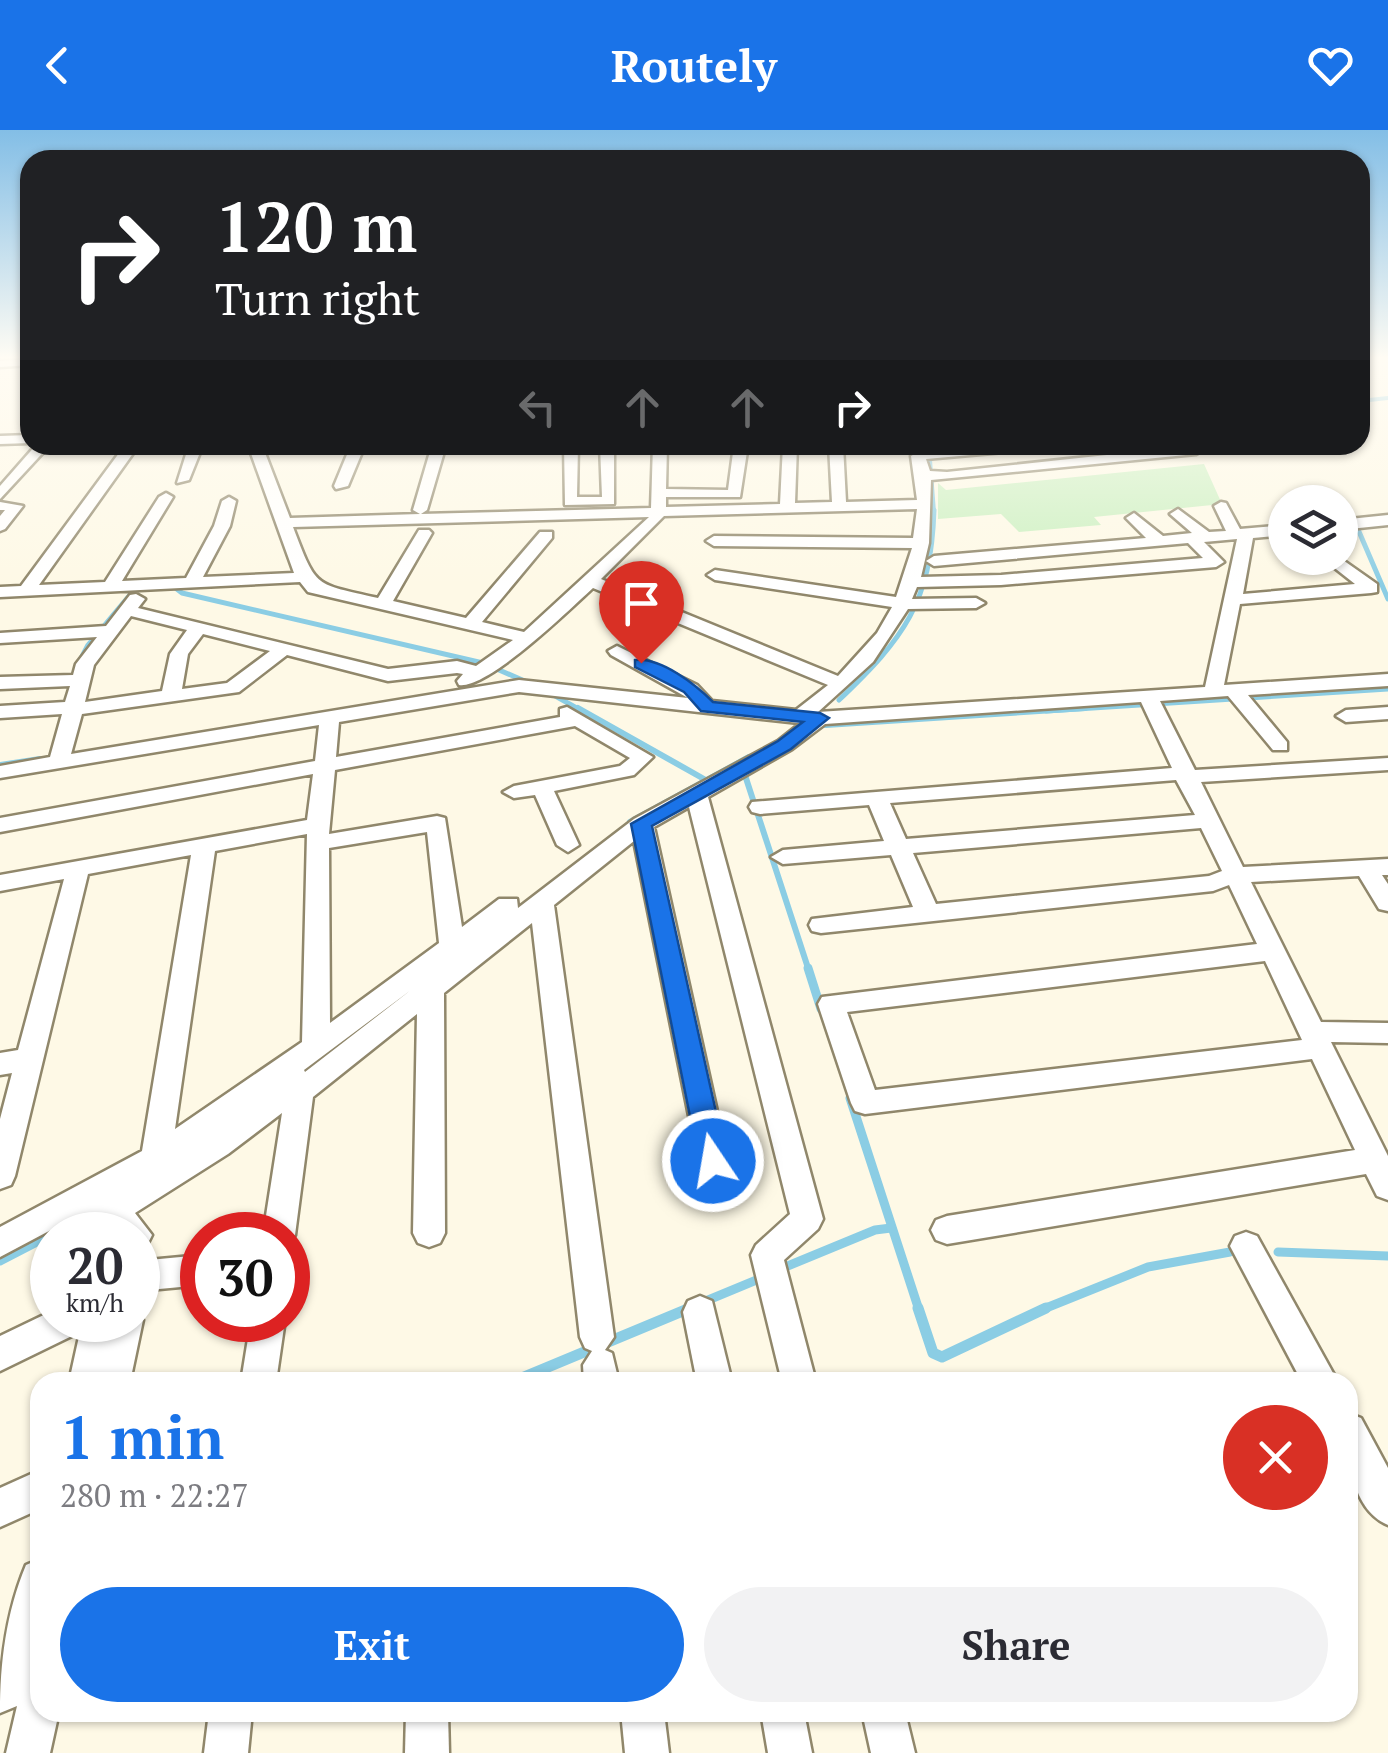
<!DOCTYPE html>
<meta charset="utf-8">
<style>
:root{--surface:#fff;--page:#f2f2f3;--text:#2b2b33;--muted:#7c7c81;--accent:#1a73e8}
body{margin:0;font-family:"PT Serif",serif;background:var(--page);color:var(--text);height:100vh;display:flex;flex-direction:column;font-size:38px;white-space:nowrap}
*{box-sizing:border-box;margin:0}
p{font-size:32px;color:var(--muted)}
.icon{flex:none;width:55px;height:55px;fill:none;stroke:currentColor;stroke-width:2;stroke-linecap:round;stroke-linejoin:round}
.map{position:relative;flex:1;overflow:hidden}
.details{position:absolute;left:30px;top:1242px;width:1328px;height:350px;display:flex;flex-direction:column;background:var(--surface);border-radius:30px;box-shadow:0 2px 8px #0004}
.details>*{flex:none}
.top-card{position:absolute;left:20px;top:20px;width:1350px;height:305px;border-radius:30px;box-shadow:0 2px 8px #0004;background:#202124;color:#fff;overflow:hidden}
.controls{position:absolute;left:1268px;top:355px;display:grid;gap:20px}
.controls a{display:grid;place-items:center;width:90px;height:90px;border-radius:50%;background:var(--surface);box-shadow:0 2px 8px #0004;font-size:50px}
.speed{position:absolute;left:30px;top:1082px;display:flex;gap:20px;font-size:50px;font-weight:700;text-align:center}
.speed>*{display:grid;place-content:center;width:130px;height:130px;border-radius:50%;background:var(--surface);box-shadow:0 2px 8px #0004;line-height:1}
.speed small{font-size:25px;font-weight:400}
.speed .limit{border:15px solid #d22;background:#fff;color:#111}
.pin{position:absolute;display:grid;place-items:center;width:85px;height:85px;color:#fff;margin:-102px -42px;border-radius:50% 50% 50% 0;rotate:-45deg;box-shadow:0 0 10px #0007}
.pin .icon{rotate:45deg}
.me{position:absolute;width:110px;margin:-55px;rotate:348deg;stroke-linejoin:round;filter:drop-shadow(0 0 8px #0008)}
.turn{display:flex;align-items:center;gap:35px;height:210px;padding:0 30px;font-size:45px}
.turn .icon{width:130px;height:130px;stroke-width:2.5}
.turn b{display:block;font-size:70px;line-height:85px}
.lanes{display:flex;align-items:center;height:95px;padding:0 30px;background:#0003;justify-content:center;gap:50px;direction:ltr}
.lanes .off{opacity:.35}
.round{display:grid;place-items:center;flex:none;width:105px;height:105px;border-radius:52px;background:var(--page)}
.overview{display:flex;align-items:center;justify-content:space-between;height:170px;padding:0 30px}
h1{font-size:60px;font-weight:800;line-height:75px;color:var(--accent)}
.action{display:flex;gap:20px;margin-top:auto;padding:20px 30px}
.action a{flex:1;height:115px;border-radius:60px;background:var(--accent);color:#fff;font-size:40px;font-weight:800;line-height:115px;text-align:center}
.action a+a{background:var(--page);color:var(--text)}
header{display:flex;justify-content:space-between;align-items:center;height:130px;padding:0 30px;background:var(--accent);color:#fff;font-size:45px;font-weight:800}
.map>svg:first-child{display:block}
</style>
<header><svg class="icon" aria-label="back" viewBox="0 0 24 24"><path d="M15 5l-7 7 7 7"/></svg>Routely<svg class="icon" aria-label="heart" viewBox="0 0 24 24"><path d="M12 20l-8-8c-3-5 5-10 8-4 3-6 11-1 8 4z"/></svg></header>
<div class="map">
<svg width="1388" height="1623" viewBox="0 0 1388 1623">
<rect width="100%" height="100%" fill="#fef9e6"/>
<polygon fill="#ccf0c1" points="1204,334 1222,374 1094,387 1101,395 1019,402 1001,384 938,389 938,353 946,360"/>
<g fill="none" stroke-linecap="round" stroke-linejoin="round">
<g stroke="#8bcde4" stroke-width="4">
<polyline points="1360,271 1388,268"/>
<polyline points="924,315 924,319"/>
<polyline points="930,330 934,382"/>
</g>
<g stroke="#8bcde4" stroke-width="5">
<polyline points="1357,397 1388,469"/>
<polyline points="169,453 182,463 483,533 527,552"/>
<polyline points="76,538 88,515 134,460"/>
<polyline points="550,563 582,581"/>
<path d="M839,570C904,508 931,473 934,380"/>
<polyline points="1046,581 1388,559"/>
</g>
<g stroke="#8bcde4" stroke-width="6">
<polyline points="578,578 704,649"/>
<polyline points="826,595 1085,578"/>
<polyline points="0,635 40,629"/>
<polyline points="742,636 809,841"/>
<polyline points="630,692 749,627"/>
</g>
<g stroke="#8bcde4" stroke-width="9">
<polyline points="808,838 821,879"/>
<polyline points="850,968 919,1180"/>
<polyline points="1278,1122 1388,1126"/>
<polyline points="0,1131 85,1087"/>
<polyline points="778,1140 875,1100 891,1098"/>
<polyline points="684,1180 766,1146"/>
<polyline points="1041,1180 1148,1137 1230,1122"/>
</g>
<g stroke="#8bcde4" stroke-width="11">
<polyline points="918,1178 933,1223 942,1227 1046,1178"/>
<polyline points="512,1252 690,1178"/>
</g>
<defs>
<g id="street">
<polygon points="30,229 30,235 0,237 0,231"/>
<polygon points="30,305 30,313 0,314 0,306"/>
<polygon points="36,315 50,315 0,369 0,356"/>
<path d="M125,315H139L39,455L105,452L159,367L166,363L173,367L122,451L186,448L214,396L222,371L229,367L236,371L230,396L203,447L294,443L248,315H262L290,388L420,384L413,380L432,315H446L427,380L421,384L651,378L653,315H667L666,359L728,360L734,315H748L740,367H666V377L780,374L783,315H797L795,373L832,372L829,315H843L846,372L917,370L911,326L918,322L1044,315L1037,319L926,329L930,341L947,342L1200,315L1203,320L1196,324L931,350L929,413L921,447L1001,445L1203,428L1188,413L934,436L926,431L934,426L1146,408L1126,388L1134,383L1163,406L1192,403L1170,384L1178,379L1209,402L1226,401L1214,376L1221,372L1226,373L1240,399L1285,395V405L1253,408L1243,464L1355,454L1322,428H1340L1377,454V462L1371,463L1240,474L1224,555L1388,544V556L1248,565L1287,612V620H1273L1228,566L1160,571L1195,640L1388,628V640L1201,652L1243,737L1388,729V745H1382L1388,754V781L1379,779L1359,746L1251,752L1321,892L1388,893V913L1331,912L1388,1026V1070L1377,1066L1366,1044L947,1114L936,1110L931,1100L936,1090L947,1086L1355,1020L1312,929L865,984L855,981L851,973L818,874L822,867L1257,814L1229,755L1213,761L821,803L812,801L809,795L812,789L913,777L891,725L783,734L771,727L783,720L884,711L869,675L760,684L752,682L749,677L752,672L1172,638L1141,572L825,594L792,619L708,667L823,1089L818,1099L784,1130L816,1252H782L751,1125L756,1115L790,1084L689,677L654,697L728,1031L724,1040L713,1044L702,1040L698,1031L634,711L554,775L614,1207L605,1220L612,1223L619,1252H584L583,1235L592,1221L585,1218L580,1207L532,793L444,863L445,1103L440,1113L429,1117L418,1113L413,1103L417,884L313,967L295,1105L290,1115L288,1105H263L282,983L228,1024L135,1083L152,1105L147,1115L138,1119V1105H115L109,1099L98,1105L82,1103L77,1093L81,1084L0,1127V1097L142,1021L191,725L88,744L15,1046L11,1055L0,1059V989L12,943L0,945V923L18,920L64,749L0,761V745L307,690L313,644L0,702V688L315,631L319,595L0,648V636L50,627L62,584L0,588V576L65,572L70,556L0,559V547L73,545L76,534L97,507L0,513V503L106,496L130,465L136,464L145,469L138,478L388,539L457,531L476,536L513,510L308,462L300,452L0,467V457L21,456ZM917,379L913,408L714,406L706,411L714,416L912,418L896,467L715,440L707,445L715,450L892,477L877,503L838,546L601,449L664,386ZM649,387L524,502L482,492L552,408V402H540L466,488L393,471L432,403L429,400H419L378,468C314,453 317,460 293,397ZM1237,409L1205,557L818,582L873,532L908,479L976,478L985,473L976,468L912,469L917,457L1001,455L1216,437L1224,432L1204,412ZM593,458L828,555L796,580L712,571L697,555L617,516L608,521L611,525L688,568L519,550L71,624L82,584L239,562L287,525L388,551L457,543L463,544L457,551L459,555C487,560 570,479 593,458ZM131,486L187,500L170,524L162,561L85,572L94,535ZM203,504L270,521L227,553L182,559L188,524ZM519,562L799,593L802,592L778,611L634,689L518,778L517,769H499L462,797L445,688L437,686L329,704L335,640L575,596L630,628L620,636L514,656L503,662L514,668L535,665L557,715L568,722L579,715L554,661L634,645L653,627L567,577L560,579V587L336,627L339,592ZM1176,650L1195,685L906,709L890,673ZM1201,698L1222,741L1209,746L936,774L913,723ZM427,702L439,813L330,893L329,718ZM307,704L302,912L175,999L215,721ZM1265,831L1302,910L875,960L847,882ZM411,860L305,942L304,940Z"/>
<polygon points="189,315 203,315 189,350 177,353"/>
<polygon points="351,315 365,315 348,356 336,359 334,356"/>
<polygon points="564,315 578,315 577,367 602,367 600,315 614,315 614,374 565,375"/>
<polygon points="0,372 23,376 5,399 0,401 0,386 5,380 0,380"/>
<polygon points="1388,385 1388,395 1340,400 1340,390"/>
<polygon points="1388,577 1388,589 1346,592 1336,586 1346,580"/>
<polygon points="1246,1102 1257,1106 1338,1252 1302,1252 1230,1116 1235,1106"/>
<polygon points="202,1125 202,1155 138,1161 138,1131"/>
<polygon points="700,1166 712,1171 732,1252 697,1252 683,1182 688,1171"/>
<polygon points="138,1179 143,1190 130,1252 69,1252 80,1202 0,1241 0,1206 52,1181 52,1190 138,1190"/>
<polygon points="251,1190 285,1190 276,1252 241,1252"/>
<path d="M1348,1283L1361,1288L1388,1338V1395C1349,1379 1346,1319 1348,1283Z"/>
<polygon points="40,1340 40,1379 0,1397 0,1358"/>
<path d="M40,1429V1582H59L50,1623H6L17,1576L0,1583C0,1532 6,1483 26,1435Z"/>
<polygon points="209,1582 252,1582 248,1623 204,1623"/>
<polygon points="406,1582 448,1582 449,1623 405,1623"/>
<polygon points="621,1582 664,1582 669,1623 625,1623"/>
<polygon points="761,1582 804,1582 812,1623 768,1623"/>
<polygon points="862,1582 905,1582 915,1623 871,1623"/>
</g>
</defs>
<use href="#street" stroke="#90876b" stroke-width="5"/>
<use href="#street" fill="#fff" fill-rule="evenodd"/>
</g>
<linearGradient id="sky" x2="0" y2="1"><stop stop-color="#83bee6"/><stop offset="0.5" stop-color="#fffcf4"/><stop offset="1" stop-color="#fffcf4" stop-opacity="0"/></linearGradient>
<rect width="1388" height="456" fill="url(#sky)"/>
<path fill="#1a73e8" stroke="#114b97" stroke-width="2.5" d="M635,530C661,527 696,555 713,572L820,583L829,588L791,619L652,696L727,1031L723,1039L713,1042L703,1039L699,1031L631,694L778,611L803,592L701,581L684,562L635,537Z"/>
</svg>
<div class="controls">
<a><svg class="icon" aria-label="layers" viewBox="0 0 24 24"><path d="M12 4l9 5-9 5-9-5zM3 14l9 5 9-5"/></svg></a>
</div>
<div class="speed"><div>20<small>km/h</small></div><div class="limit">30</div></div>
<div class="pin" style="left:641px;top:533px;background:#d93025"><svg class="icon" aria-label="arrive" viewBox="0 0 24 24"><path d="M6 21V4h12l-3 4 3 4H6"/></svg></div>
<svg class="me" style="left:713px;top:1031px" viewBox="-20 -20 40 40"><circle r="17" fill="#1a73e8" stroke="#fff" stroke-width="3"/><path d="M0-11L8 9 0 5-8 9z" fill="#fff"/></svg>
<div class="top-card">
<div class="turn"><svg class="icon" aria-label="right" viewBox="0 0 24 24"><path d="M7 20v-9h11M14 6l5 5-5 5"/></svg><div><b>120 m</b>Turn right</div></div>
<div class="lanes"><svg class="icon off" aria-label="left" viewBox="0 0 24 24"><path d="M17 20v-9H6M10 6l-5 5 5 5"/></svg><svg class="icon off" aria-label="ahead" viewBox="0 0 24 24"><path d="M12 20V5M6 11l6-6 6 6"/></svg><svg class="icon off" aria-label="ahead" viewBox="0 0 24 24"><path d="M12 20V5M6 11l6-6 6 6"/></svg><svg class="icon" aria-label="right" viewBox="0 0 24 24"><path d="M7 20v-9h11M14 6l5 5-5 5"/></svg></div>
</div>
<section class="details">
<div class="overview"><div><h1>1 min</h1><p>280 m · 22:27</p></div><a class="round" style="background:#d93025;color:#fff"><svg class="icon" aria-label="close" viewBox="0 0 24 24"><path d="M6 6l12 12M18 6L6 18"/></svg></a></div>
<div class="action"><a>Exit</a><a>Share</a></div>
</section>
</div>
